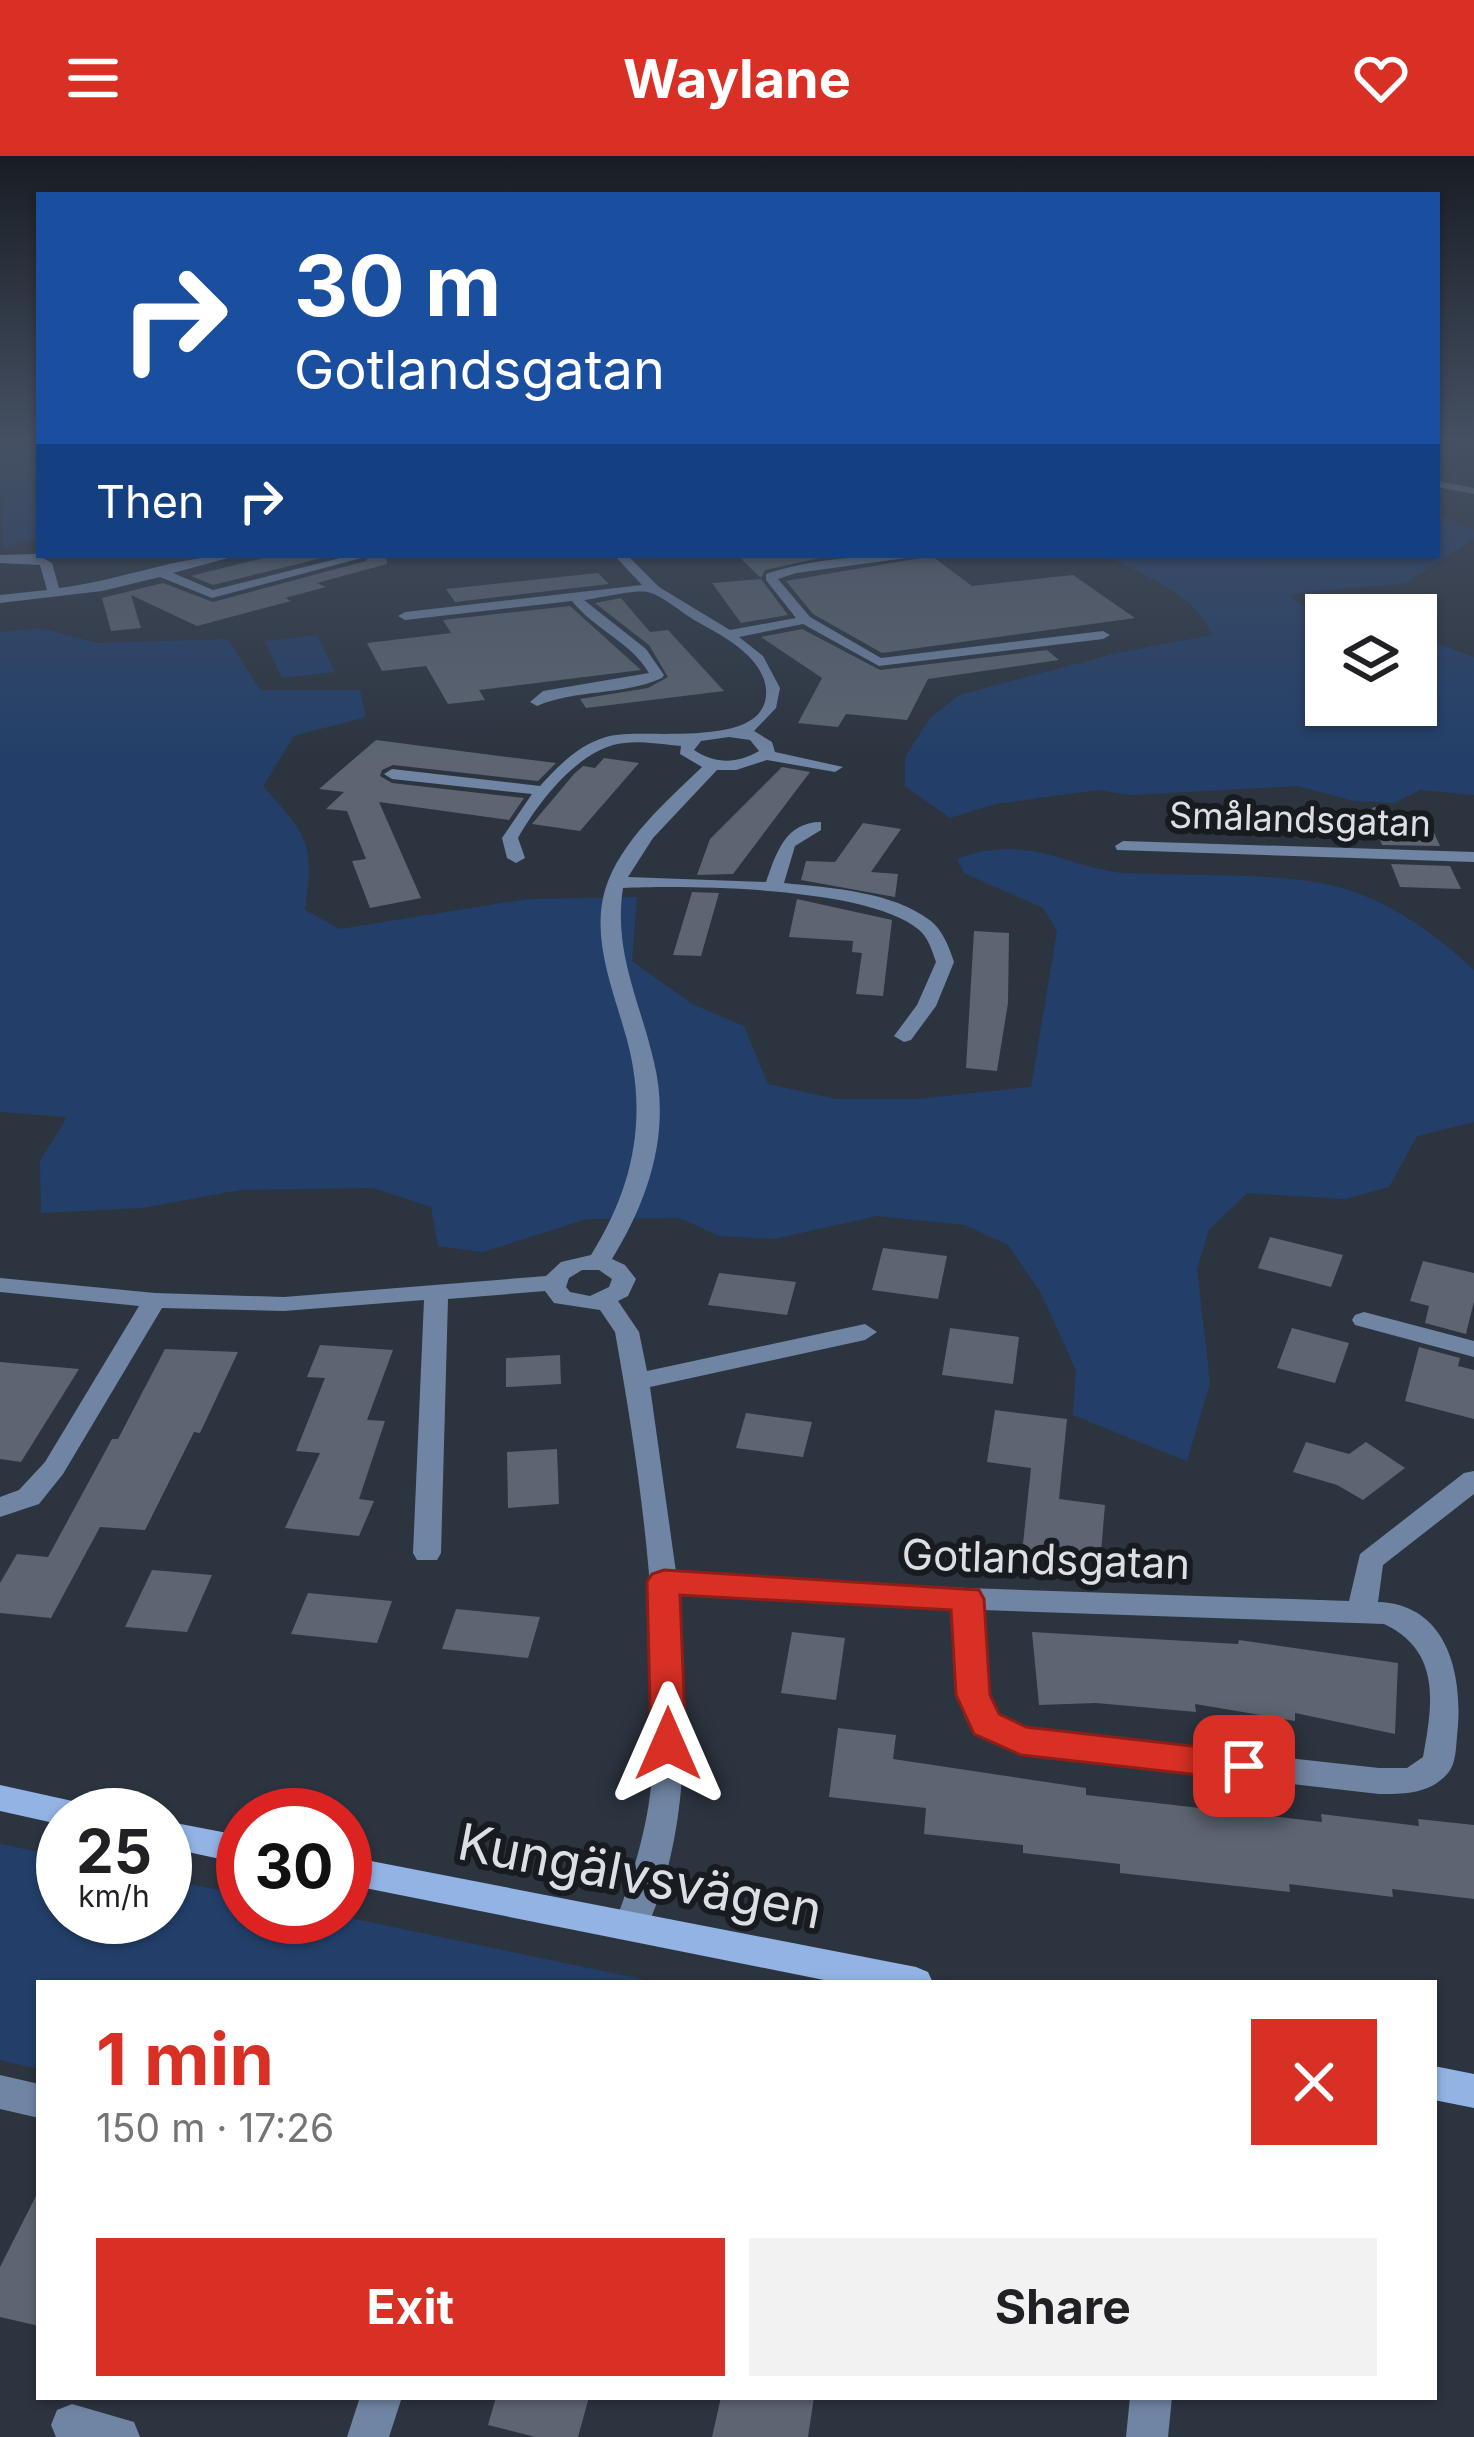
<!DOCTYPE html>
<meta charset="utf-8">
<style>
:root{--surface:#fff;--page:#f2f2f2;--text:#202124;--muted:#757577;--accent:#d93025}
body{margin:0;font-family:Inter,sans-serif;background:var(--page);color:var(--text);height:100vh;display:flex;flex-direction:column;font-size:45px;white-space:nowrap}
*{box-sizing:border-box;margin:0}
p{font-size:39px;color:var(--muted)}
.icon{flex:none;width:66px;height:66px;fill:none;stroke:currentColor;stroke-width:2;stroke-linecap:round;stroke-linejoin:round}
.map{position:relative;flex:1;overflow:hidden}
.panel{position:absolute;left:36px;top:1824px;width:1401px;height:420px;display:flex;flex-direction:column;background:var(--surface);border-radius:0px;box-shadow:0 3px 9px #0004}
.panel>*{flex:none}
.guide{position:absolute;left:36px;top:36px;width:1404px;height:366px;border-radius:0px;box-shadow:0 3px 9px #0004;background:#1a4fa0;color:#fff;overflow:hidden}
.buttons{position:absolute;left:1305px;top:438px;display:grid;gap:24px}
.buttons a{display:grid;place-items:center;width:132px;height:132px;border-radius:0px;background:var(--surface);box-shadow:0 3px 9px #0004;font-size:60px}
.speed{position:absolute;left:36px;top:1632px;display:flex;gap:24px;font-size:60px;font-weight:700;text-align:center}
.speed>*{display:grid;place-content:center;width:156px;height:156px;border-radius:50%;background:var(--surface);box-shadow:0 3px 9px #0004;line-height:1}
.speed small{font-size:30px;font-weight:400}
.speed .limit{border:18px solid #d22;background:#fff;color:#111}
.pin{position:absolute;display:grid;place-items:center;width:102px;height:102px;color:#fff;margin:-51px;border-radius:24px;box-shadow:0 6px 18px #0006}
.me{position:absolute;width:132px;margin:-66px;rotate:0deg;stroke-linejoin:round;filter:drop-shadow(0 0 9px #0008)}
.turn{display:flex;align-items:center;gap:42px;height:252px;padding:0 60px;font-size:54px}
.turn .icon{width:156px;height:156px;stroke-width:2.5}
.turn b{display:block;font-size:84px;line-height:102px}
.then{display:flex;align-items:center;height:114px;padding:0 60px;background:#0003;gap:24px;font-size:45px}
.round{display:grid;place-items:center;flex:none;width:126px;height:126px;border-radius:0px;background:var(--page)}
.summary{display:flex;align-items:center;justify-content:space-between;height:204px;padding:0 60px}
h1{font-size:72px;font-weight:700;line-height:90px;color:var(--accent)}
.action{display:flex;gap:24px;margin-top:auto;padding:24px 60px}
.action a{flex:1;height:138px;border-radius:0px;background:var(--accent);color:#fff;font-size:48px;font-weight:700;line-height:138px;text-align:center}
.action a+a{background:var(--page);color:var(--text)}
header{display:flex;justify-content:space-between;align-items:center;height:156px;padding:0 60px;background:var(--accent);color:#fff;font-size:54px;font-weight:700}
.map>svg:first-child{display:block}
</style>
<header><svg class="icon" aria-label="menu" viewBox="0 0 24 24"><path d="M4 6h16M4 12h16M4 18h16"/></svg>Waylane<svg class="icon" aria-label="heart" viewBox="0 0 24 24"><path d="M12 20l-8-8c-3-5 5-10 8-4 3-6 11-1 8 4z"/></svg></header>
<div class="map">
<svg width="1474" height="2281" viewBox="0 0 1474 2281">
<rect width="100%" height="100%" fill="#2c343f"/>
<g fill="#233f69">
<polygon points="0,285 39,285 39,382 3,392"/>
<path d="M1437,358L1474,375V383L1405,427L1291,438L1293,444L1326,461V549H1416V480L1474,501V639L1420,634L1394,647L1354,645L1298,630L1129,639L1098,634L995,648L950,662L905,630V601L930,562L959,539L1117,497L1212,479C1196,438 1144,420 1105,399H1437Z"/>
<path d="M41,472L97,487L228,483L260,534H360L366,561L294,580L263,630C307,680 315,685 305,754L340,773L528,743L637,741L632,805L692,848L744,870L768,928L836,943H917L1031,931L1057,775L1043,752L964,717L957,703C1027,678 1055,707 1121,717C1182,720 1282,716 1338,731C1388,744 1437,779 1474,814V966L1417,980L1389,1031L1346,1043L1247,1037L1209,1074L1197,1113L1210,1227L1187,1305L1073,1259L1076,1214L1041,1137L1008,1089L965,1069L877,1060L774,1083L720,1080L679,1062L587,1063L483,1096L438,1090L431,1051L373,1032L240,1034L141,1052L41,1057L40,1005L67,961L0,956V476Z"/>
<polygon points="317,479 335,516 282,522 265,485"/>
<polygon points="0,1688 63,1701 63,1761 165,1761 165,1723 243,1739 243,1761 345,1761 660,1827 39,1827 39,1913 0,1904"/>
</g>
<g fill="#5c6571">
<polygon points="275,399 334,399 213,429 191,420"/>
<polygon points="369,399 386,399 387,408 317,427 326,431 285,442 291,445 197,470 131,439 141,472 111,475 102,442 163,427 213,446 366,405"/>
<polygon points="737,399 834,399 765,414 761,422"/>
<polygon points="932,400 972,430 1073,419 1135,462 882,497 813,458 786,425"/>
<polygon points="598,417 609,428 455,446 446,433"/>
<polygon points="761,423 788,459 741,467 712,427"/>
<polygon points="621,442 650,476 668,474 724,535 586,552 580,543 648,532 668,521 649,489 595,447"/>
<polygon points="570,450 641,514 479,534 485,544 448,548 426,510 382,515 367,487 451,477 443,464"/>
<polygon points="802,473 880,514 1047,494 1059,504 928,523 907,564 846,558 838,571 798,567 822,522 761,481"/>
<polygon points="376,584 507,601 556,607 538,625 393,609 382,614 380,620 392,627 524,642 509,664 379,646 421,742 370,752 352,705 366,703 347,655 326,653 344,636 319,633"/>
<polygon points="604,602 639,607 580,675 532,668 574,618 583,610 595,612"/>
<polygon points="782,611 810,616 733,718 697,719 710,683"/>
<polygon points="1374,651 1429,666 1440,690 1382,689 1379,680 1348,671"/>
<polygon points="863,667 901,673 871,716 898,718 895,741 801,724 806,705 835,706"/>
<polygon points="1391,708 1450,710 1461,733 1400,731"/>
<polygon points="692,736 719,737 701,800 673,799"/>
<polygon points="797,743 892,764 883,840 856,838 862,797 852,796 853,785 789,781"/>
<polygon points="974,775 1009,777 1008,847 997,915 966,912"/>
<polygon points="1270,1081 1343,1099 1331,1131 1258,1112"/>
<polygon points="883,1092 947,1100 938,1143 872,1134"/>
<polygon points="1423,1105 1474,1117 1474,1145 1466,1178 1425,1167 1429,1150 1410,1145"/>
<polygon points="719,1117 796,1126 787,1159 708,1149"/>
<polygon points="950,1172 1019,1181 1013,1228 942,1219"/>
<polygon points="1292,1172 1349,1187 1335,1227 1277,1212"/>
<polygon points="320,1189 393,1194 367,1264 385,1265 359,1343 374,1345 359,1380 285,1372 320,1297 296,1295 325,1222 307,1221"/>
<polygon points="1419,1191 1460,1202 1458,1210 1474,1214 1474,1263 1405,1245"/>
<polygon points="165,1193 238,1196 200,1277 194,1276 145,1374 100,1371 51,1462 0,1457 0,1427 17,1398 48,1401 112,1283 118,1283"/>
<polygon points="560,1199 561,1228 506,1231 506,1202"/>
<polygon points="0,1206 79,1213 21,1306 0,1303"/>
<polygon points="995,1254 1067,1263 1059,1343 1105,1349 1100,1408 1022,1397 1031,1312 987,1306"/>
<polygon points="746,1257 812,1266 803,1301 736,1292"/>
<polygon points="1306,1286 1349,1298 1366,1286 1405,1312 1363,1344 1337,1329 1293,1316"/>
<polygon points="557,1293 559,1348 508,1352 507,1296"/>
<polygon points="152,1414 212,1419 187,1476 125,1471"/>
<polygon points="308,1437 392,1445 377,1487 291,1478"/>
<polygon points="456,1453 540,1461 528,1502 442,1493"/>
<polygon points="792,1476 845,1482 836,1544 781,1537"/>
<polygon points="1032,1476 1238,1488 1239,1484 1398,1507 1395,1578 1295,1557 1295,1565 1195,1548 1196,1556 1096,1547 1039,1549"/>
<polygon points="838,1572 896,1579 893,1603 1086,1632 1086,1639 1322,1666 1321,1658 1419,1670 1418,1663 1474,1669 1474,1743 1392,1733 1393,1741 1289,1728 1290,1736 1183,1724 1120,1717 1120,1708 1023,1697 1023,1689 924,1678 926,1652 829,1641"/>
<polygon points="39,2034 39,2170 0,2161 0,2111"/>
<polygon points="496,2241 589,2241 578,2281 535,2281 488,2269"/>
<polygon points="721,2241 814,2241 808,2281 712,2281"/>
</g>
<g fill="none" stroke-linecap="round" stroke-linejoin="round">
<g fill="#7085a3" fill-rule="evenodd">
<polygon points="1437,325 1474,332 1474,338 1437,331"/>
<path d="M36,398L52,407L59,432C119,425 179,399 239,399L173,417L213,434L352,399L365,401L212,442L160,421L102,435L0,447V439L47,434L40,409L0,407V399Z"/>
<path d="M614,399H627L659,431L730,474L796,462L766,424V418C817,401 874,399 928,399L796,417L778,423L810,461L881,502L1103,475L1110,479L1103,483L879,510L803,468L739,481L763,500L780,532L776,552L754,575L772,586L775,596L843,611L835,616L767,604L736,614H717L653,682L628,721L766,726C776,698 785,666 821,666V674L795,690L784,727C830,732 892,735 931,765C943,775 949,791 954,806L936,850L911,884L904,886L894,880L917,849L936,806C932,794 928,781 918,773C867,731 690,729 623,732C613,796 640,845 654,906C671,976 649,1043 612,1103L625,1109L636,1123L628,1140L618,1145L639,1176L647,1215L865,1168L877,1176L865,1184L650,1231L676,1416L967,1432L1349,1445L1360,1398L1464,1317L1474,1315V1338L1383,1409L1378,1446C1449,1448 1464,1522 1457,1580C1456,1591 1456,1608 1448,1617C1430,1638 1405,1638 1379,1638L1020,1597C1007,1593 985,1586 975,1577C951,1553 955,1485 953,1453L678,1437C686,1552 694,1674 643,1780L631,1785L619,1780L614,1770C632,1722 649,1669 652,1618C662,1472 641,1320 615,1176L600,1154L554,1147L545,1135L448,1143L441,1397L437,1404H417L413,1397L424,1144L284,1155L162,1152L63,1318L39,1348L0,1361V1341L19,1334L45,1306L139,1150L0,1136V1122L155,1137L284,1141L546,1120L561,1106L591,1099C637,1026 649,952 623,870C610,826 592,779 605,734C620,685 667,645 702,611L680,598L681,590C660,588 634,583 613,589C574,600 537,648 518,682L525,702L516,707L507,702L502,682L532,638L392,623L384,618L392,613L540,630C558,610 580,588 606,581C641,570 771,597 766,533C763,500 721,479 696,465C682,457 663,440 648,436C635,433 599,442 584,444L646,493L664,519L662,522C622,540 576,533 537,550L530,546L543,535L649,517C631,486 594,473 572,445L405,464L398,460L405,456L642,429ZM729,581L750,584L759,595C737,608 715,608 694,594L701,585ZM582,1114H599L612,1123L609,1131L590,1140L570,1136L566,1131L569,1122ZM982,1454L1384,1468C1441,1495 1433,1547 1423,1601L1407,1612H1379L1025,1573L998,1560L988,1539Z"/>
<polygon points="1123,685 1474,696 1474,706 1117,694 1115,690"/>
<polygon points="1364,1156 1474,1185 1474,1201 1355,1169 1352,1164 1355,1159"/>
<polygon points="0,1919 39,1928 39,1962 0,1953"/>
<polygon points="360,2241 402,2241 389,2281 347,2281"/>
<polygon points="1130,2241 1172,2241 1168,2281 1126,2281"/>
<polygon points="72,2248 134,2266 140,2281 56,2281 51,2269 57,2254"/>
</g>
<g fill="#92b3e4" fill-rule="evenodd">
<polygon points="0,1629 77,1646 88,1650 93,1659 63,1659 63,1669 0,1655"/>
<polygon points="165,1665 243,1680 243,1708 165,1691"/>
<polygon points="345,1700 916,1811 928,1816 933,1827 839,1827 345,1728"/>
<polygon points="1434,1910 1474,1918 1474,1952 1434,1944"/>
</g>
</g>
<linearGradient id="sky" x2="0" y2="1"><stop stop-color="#181d23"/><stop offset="0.47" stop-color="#455063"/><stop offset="1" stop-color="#455063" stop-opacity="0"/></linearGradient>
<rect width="1474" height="604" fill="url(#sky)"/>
<polygon fill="#d93025" stroke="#8d1f18" stroke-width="3" points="664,1414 979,1434 984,1443 990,1539 999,1558 1026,1571 1244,1596 1257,1600 1262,1610 1257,1620 1244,1624 1021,1599 974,1578 956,1539 951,1454 680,1439 686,1588 681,1598 668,1602 656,1598 651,1588 647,1426 652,1418"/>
<g text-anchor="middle" stroke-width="12" stroke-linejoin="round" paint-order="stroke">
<g font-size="36" fill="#dbe0e7" stroke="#181b20">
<text transform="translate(1300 663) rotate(2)" y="13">Smålandsgatan</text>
</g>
<g font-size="42" fill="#dbe0e7" stroke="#181b20">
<text transform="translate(1046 1403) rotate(2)" y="15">Gotlandsgatan</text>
</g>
<g font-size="51" fill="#dbe0e7" stroke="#181b20">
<text transform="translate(640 1720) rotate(11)" y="18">Kungälvsvägen</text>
</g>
</g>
</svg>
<div class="buttons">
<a><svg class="icon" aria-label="layers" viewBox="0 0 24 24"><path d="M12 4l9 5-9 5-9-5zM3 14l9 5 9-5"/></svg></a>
</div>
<div class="speed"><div>25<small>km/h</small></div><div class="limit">30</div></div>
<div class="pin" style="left:1244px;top:1610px;background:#d93025"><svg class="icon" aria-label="arrive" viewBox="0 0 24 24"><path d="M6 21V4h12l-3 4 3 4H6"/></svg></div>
<svg class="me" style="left:668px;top:1588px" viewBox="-20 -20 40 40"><path d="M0-17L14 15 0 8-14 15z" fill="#d93025" stroke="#fff" stroke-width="4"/></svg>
<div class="guide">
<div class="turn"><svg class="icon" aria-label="right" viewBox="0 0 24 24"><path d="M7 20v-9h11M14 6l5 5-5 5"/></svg><div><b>30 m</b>Gotlandsgatan</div></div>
<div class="then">Then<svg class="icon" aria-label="right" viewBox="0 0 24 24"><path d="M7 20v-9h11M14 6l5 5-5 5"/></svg></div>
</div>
<section class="panel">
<div class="summary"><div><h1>1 min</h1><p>150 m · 17:26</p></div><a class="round" style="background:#d93025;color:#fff"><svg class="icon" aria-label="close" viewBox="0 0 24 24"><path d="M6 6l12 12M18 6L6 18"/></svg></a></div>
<div class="action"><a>Exit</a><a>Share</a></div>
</section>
</div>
